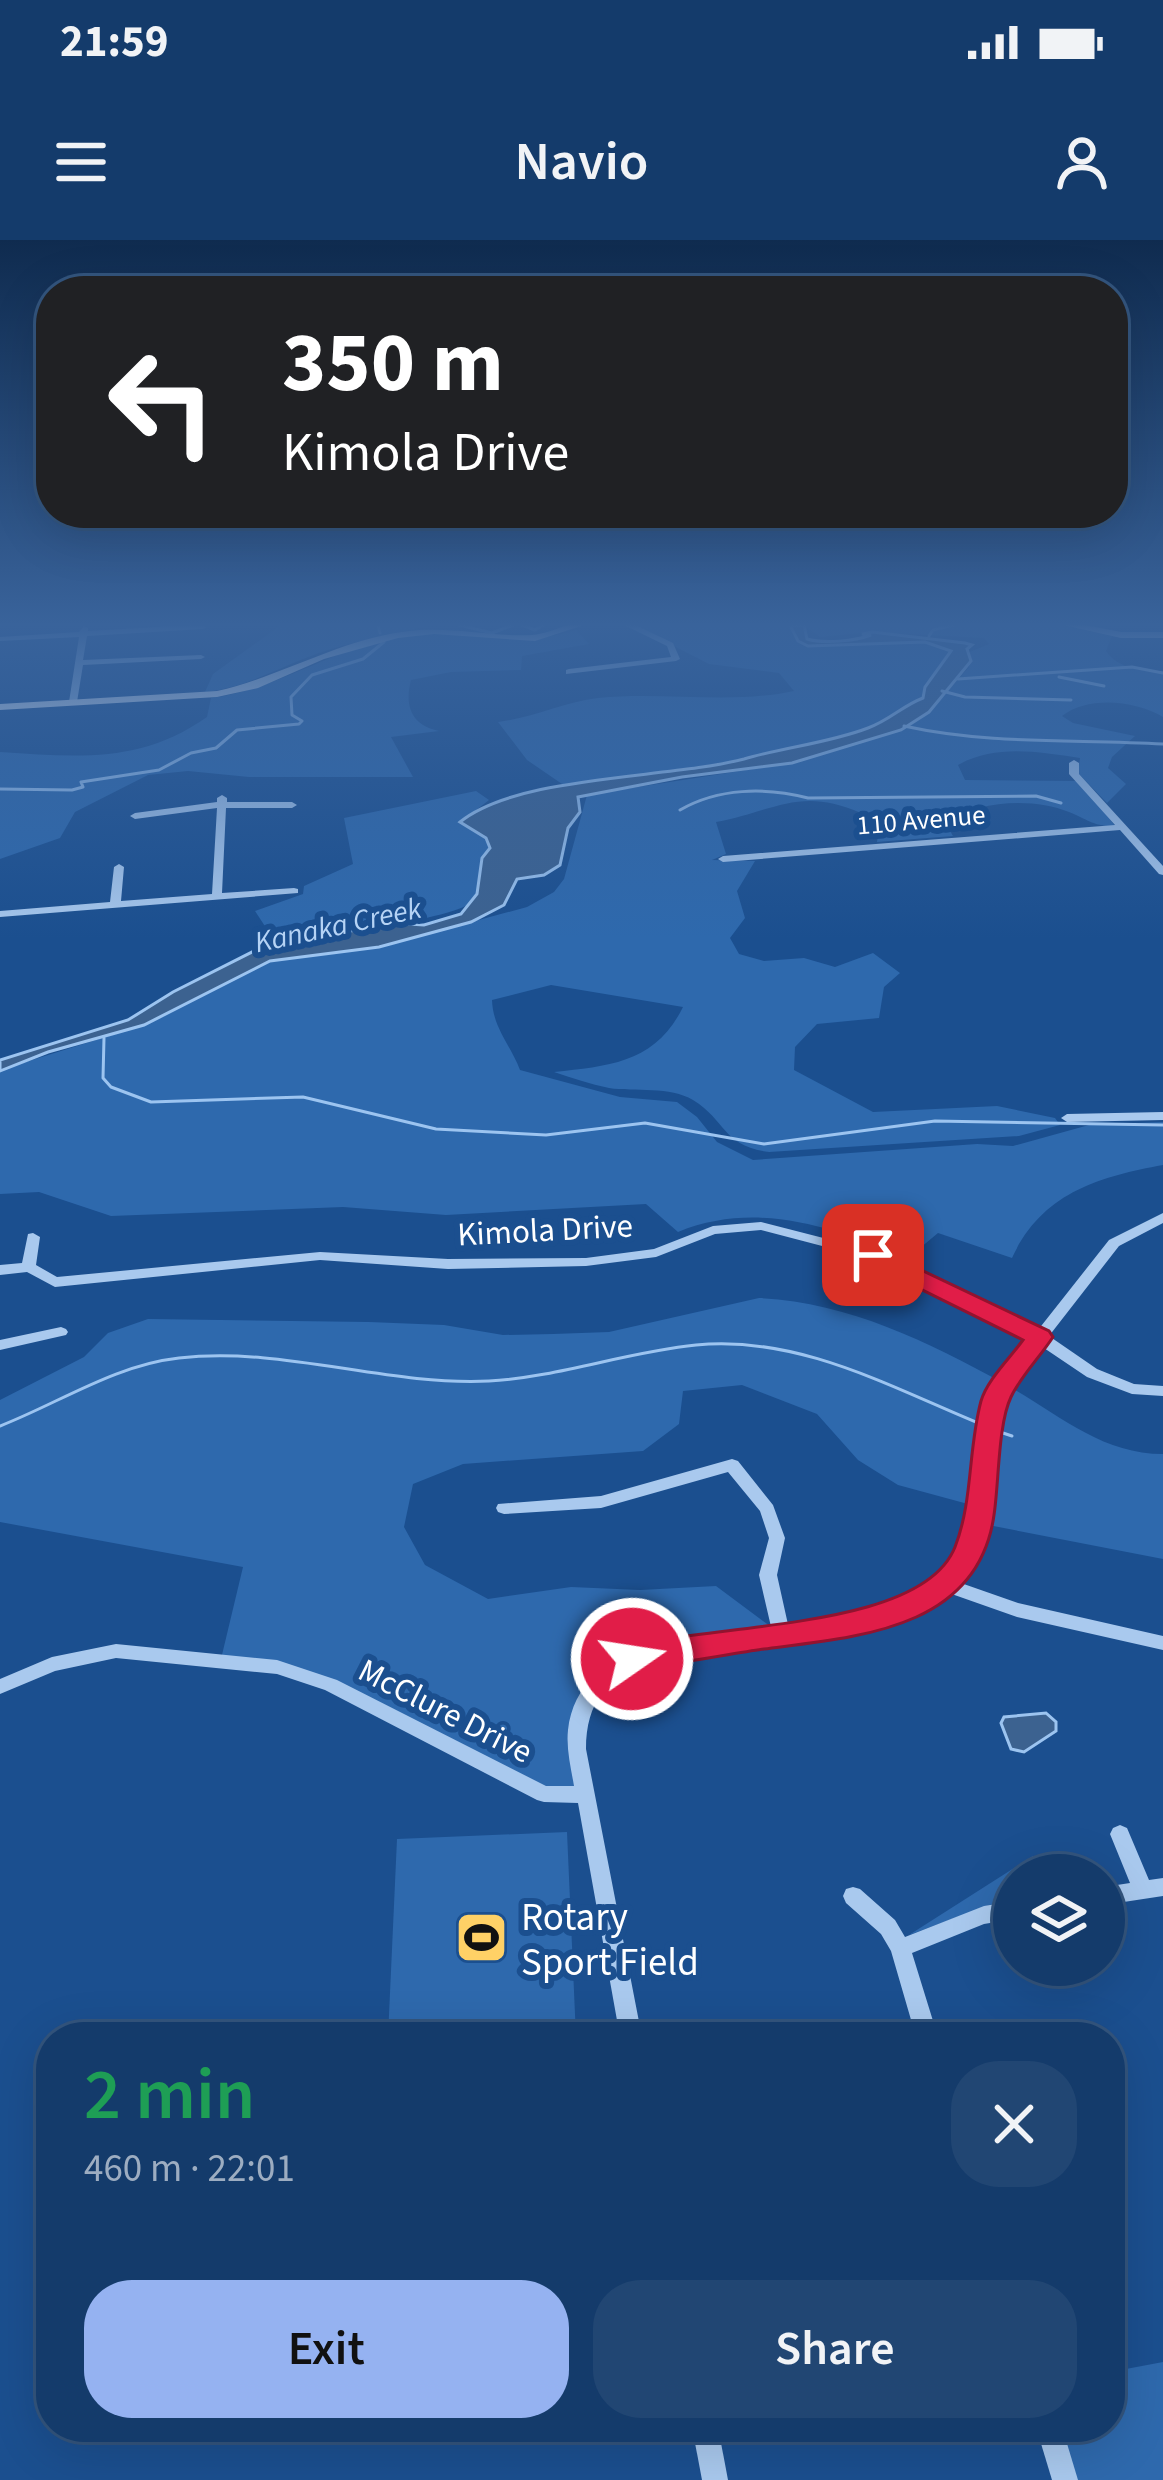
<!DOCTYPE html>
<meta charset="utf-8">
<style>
:root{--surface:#143b6b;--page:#214673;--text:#f1f3f6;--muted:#9dadc1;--line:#33557e;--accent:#95b2f1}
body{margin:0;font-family:"Source Sans 3",sans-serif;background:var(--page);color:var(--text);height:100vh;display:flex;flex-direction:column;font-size:45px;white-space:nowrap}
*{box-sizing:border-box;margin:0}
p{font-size:39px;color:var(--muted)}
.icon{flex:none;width:66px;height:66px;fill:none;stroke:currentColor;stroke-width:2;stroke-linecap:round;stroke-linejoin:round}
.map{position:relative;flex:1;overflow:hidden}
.side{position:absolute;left:36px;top:1782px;width:1089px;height:420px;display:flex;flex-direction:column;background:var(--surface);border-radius:48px;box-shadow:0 12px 48px #0002,0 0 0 3px var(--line)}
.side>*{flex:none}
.hud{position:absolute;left:36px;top:36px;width:1092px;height:252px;border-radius:48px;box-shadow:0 12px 48px #0002,0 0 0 3px var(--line);background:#202124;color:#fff;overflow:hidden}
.buttons{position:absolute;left:993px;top:1614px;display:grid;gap:24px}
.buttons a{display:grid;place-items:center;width:132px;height:132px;border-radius:50%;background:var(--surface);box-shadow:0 12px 48px #0002,0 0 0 3px var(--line);font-size:60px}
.pin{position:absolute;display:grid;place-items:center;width:102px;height:102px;color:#fff;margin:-51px;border-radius:24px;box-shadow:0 6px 18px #0006}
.me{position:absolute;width:132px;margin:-66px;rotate:77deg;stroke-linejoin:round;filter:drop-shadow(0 0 9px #0008)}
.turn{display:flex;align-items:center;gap:42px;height:252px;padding:0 48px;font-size:54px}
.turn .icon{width:156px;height:156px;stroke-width:2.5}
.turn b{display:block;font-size:84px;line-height:102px}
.round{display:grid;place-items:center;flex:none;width:126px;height:126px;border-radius:48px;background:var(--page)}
.head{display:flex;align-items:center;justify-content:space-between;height:204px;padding:0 48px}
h1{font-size:72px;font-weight:600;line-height:90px;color:#1e9e55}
.primary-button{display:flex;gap:24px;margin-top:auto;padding:24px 48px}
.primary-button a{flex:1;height:138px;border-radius:48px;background:var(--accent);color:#111;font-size:48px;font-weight:600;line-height:138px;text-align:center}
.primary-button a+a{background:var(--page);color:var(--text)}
.status{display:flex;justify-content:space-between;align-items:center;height:84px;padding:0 60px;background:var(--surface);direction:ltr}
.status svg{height:33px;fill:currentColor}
header{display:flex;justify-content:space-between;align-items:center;height:156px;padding:0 48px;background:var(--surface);font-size:54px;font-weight:600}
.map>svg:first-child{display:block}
</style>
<div class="status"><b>21:59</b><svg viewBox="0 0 49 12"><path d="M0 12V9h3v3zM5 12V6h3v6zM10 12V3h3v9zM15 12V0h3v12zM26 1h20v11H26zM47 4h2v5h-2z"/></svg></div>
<header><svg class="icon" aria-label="menu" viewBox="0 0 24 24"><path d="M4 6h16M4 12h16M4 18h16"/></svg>Navio<svg class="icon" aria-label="person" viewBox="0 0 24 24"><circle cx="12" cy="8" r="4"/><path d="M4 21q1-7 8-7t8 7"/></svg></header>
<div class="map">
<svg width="1163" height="2240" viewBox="0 0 1163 2240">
<rect width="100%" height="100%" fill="#1b4f8f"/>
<g fill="#2e69ad">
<path d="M281,385H431C388,396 345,402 303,419C270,432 242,448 205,452L213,434Z"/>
<path d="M633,385H790L807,406L925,402L952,410L925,447L923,458L898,475L853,493L740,520L565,546L527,520L498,482C532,478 564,462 598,458C664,451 728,465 794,451L779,433L709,424Z"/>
<path d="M804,385H1059L1112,396L1106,411C1118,429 1142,431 1163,431V477C1136,461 1089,455 1062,476L1073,483L1135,496L1112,517L1108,528L1126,544L1107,563L1078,533L1080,518C1038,512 996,504 958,525L965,540L1080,541L1115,586C1094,587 1087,579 1069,572C1032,557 979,561 945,582L953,596L877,602C880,586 875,580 861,573C800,546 775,571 716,582L726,614L712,620L755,621L737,651L745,678L730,698L739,714L764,721L804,718L835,727L873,713L900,733L884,747L879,778L817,784L795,807L794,830L873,872L997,866L1055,878L1060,885L1019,896L769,912C722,906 727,881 693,860C670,846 635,852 609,848C590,844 572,838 554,832C611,826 656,822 683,767L551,745L492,760C493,788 510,804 520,830L620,857L677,862L697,877L717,902L753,920L977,904L1013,906L1089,885L1163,882V925C1098,937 1042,953 1012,1018L938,993L908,1018C832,987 757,960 678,992L646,964L446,975L343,967L111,976L39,952L0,954V830L144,785L270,721L379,707L527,667L554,652L564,639L587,555L792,523L901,490L929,472L969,427L970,412L989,404L984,398L871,392L820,397Z"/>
<path d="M576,390L589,404L522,416L521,430L451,432L411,440C404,467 412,485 439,491L391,497L413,537H249L188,531L148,535L75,572L60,598L0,619V512C78,517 140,524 207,477L211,458C280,449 338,405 408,395C468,387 515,410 576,390Z"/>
<path d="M476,551L489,560L461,582L486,597L490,608C477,623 486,644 474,660C459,680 305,698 274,700L255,671L303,654L304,646L353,624L344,578Z"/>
<path d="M759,1058C847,1062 927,1101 1003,1143C1056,1172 1100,1214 1163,1214V1319L978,1283L979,1267L898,1245L858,1220L817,1174L742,1145L683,1151L679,1184L643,1211L463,1224L413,1244L404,1287L425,1325L488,1359L571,1347L640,1350L716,1346L782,1395L637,1416L581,1468L585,1555L551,1556L342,1450L221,1419L243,1327L0,1282V1160L84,1117L108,1093L148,1079L369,1082L444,1085L503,1095L553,1094L609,1092Z"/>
<polygon points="567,1592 576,1797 388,1797 397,1599"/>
<polygon points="1033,1616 1041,1635 1014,1635 1014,1656 909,1695"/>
<polygon points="1163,2122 1163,2240 1065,2240 1049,2187 1110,2187 1110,2132"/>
</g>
<g fill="#3c6290" stroke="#9cc4f0" stroke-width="3">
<path d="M790,385H804L807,399C824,404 855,401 871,395L862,394L872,392L965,403L972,405L967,409L971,421L929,472L901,490L792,523L682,537L578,557L580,572L568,588L560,625L544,635L517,639L504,665L471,682L379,707L270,721L144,785L48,812L0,831V820L128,780L173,752L260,708L393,683L424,685L461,674L477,654L482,618L490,608L486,598L460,582C518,535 667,539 744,519C785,507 829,503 868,488C890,480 902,466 923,458L925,447L951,411L925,402L808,406L798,401Z"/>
<polygon points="1046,1473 1056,1482 1056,1491 1024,1512 1011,1509 1001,1483 1004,1477"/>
</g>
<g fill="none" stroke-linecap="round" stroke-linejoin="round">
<g stroke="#9cc4f0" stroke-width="3">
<polyline points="378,385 380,393"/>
<polyline points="459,385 492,393 513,385"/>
<polyline points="522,385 535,390 543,385"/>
<polyline points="929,396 933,390 954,385"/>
<polyline points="1059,437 1104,446"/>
<polyline points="958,439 1132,427 1163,433"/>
<polyline points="942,451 965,457 1071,460"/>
<path d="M904,486C990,505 1075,499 1163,504"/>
<polyline points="0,549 72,550 83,547 81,542 159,530 191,513 216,508 237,490 299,484 302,481 292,475 291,457 312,435 363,419 384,402"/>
<path d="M680,570C718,548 765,547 808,558L1036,556L1061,563"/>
<polyline points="104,798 103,838 111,847 151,862 303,857 436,889 546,895 645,883 764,904 935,881 1163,885"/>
<path d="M0,1186C59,1163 115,1125 179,1118C283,1106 385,1146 489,1141C559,1137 626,1112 696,1105C799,1095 890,1147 983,1185"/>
<polyline points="997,1191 1012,1196"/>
</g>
<g fill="#a9c9ee" fill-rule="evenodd">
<polygon points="191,385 207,387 203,389 87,396 83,420 201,415 205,417 201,419 83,425 77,462 73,465 69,462 79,397 0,401 0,397 79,392 84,386 88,388 88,391"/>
<polygon points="624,385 635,385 673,403 680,419 676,421 566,434 566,430 569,429 671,417 667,406"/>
<polygon points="1074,520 1079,523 1079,534 1163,626 1163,635 1159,634 1120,590 723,622 718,619 723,616 1115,585 1069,534 1069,523"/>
<polygon points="222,555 227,558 227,562 292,562 297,565 292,568 226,568 222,653 294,648 298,649 298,653 0,677 0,671 110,662 114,627 119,624 124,627 121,661 212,654 217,568 135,579 130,576 135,573 217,562 217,558"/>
<polygon points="1163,872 1163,880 1067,882 1061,878 1067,874"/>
<path d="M1163,973V983L1119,1006L1049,1096L1097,1129L1134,1144L1163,1146V1156L1132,1154L1087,1137L1041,1106C1030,1120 1015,1135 1007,1151C992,1181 996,1222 992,1255C987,1290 976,1312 958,1342L1018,1363L1163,1396V1410L1017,1377L946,1352C867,1413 745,1404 650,1420C607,1437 586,1462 586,1509L642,1797H620L578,1563L544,1562L537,1560L325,1450L277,1434L116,1418L55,1431L0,1454V1439L52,1417L116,1404L277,1420L337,1440L546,1546H574C571,1528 566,1509 568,1490C580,1395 701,1398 772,1391L759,1335L769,1298L760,1271L728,1232L601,1268L504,1274L498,1272L496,1268L498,1264L601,1256L732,1219L738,1221L773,1265L785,1298L777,1335L789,1389C887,1376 962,1363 976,1251C980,1218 978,1181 992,1151C1001,1132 1018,1115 1031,1099L868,1018L761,990L715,994L656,1017L586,1026L448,1029L320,1020L55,1047L27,1032L0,1035V1025L22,1023L28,994L33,993L40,997L36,1025L57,1037L320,1012L448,1019L586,1018L654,1009L713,986L761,982L878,1012L1038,1090L1109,1000Z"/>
<polygon points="61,1087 66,1089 68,1092 66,1095 0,1110 0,1100"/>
<polygon points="1120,1585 1127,1588 1149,1640 1163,1638 1163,1656 1104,1665 1104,1647 1130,1643 1110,1594 1113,1588"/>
<polygon points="853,1647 860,1649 895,1680 905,1697 984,1666 1014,1661 1014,1679 984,1684 912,1713 938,1797 916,1797 891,1711 881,1694 846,1663 843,1656 846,1649"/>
<polygon points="692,2187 718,2187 728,2240 702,2240"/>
<polygon points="1036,2187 1062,2187 1078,2240 1052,2240"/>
</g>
<g fill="#f0f6ff" fill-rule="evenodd">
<path d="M568,385H584L535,401L434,394L398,398L324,419L258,448L217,457L0,470V464L217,451C280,437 337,401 402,392C446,385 488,397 532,395C544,394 556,389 568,385Z"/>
<polygon points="1063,385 1085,385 1121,392 1163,392 1163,398 1121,398"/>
</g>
</g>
<linearGradient id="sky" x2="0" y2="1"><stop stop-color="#0f2b4f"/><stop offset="0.55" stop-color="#39639b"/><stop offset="1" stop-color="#39639b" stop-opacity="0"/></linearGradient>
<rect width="1163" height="699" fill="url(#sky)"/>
<path fill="#e11d48" stroke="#92132f" stroke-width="3" d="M873,1007L1049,1091L1053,1097C1040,1117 1021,1136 1011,1157C998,1184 999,1243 994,1275C978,1390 857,1397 764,1409C740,1412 634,1432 621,1428L616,1419L621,1409C703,1382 921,1393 955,1307C973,1261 968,1209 981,1161C987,1140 1010,1118 1023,1100L864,1021L860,1015L864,1009Z"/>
<defs>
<symbol id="stadium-square" viewBox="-11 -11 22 22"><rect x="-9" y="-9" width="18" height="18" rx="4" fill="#ffd166" stroke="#1b4f8f"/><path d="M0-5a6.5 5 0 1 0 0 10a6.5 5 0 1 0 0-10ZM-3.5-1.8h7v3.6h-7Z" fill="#111"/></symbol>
</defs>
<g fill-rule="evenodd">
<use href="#stadium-square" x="452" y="1668" width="59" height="59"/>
</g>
<g text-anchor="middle" stroke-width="12" stroke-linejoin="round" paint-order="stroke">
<g font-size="27" fill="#fff" stroke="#1b4f8f">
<text transform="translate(921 580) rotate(-5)" y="9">110 Avenue</text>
</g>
<g font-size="30" font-style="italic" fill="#b5d3f5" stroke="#1b4f8f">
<text transform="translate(338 685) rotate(-12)" y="10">Kanaka Creek</text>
</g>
<g font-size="33" fill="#fff" stroke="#1b4f8f">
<text transform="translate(545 989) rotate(-3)" y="12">Kimola Drive</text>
<text transform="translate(446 1470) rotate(27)" y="12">McClure Drive</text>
</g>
<g font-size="39" fill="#fff" stroke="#1b4f8f" text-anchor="start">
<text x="521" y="1690">Rotary<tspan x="521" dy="45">Sport Field</tspan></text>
</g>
</g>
</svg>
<div class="buttons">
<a><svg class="icon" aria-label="layers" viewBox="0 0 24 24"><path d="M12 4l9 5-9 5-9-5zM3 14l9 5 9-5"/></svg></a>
</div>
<div class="pin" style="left:873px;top:1015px;background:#d93025"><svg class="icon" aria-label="arrive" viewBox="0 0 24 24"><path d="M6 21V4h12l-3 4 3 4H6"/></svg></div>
<svg class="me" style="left:632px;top:1419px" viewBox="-20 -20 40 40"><circle r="17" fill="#e11d48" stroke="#fff" stroke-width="3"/><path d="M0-11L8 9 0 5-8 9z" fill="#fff"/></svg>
<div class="hud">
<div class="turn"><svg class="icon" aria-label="left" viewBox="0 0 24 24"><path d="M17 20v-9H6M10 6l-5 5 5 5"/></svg><div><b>350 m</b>Kimola Drive</div></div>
</div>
<section class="side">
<div class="head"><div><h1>2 min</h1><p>460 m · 22:01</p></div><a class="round"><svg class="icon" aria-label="close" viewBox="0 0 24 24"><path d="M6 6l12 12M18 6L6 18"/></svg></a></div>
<div class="primary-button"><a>Exit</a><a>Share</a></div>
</section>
</div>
